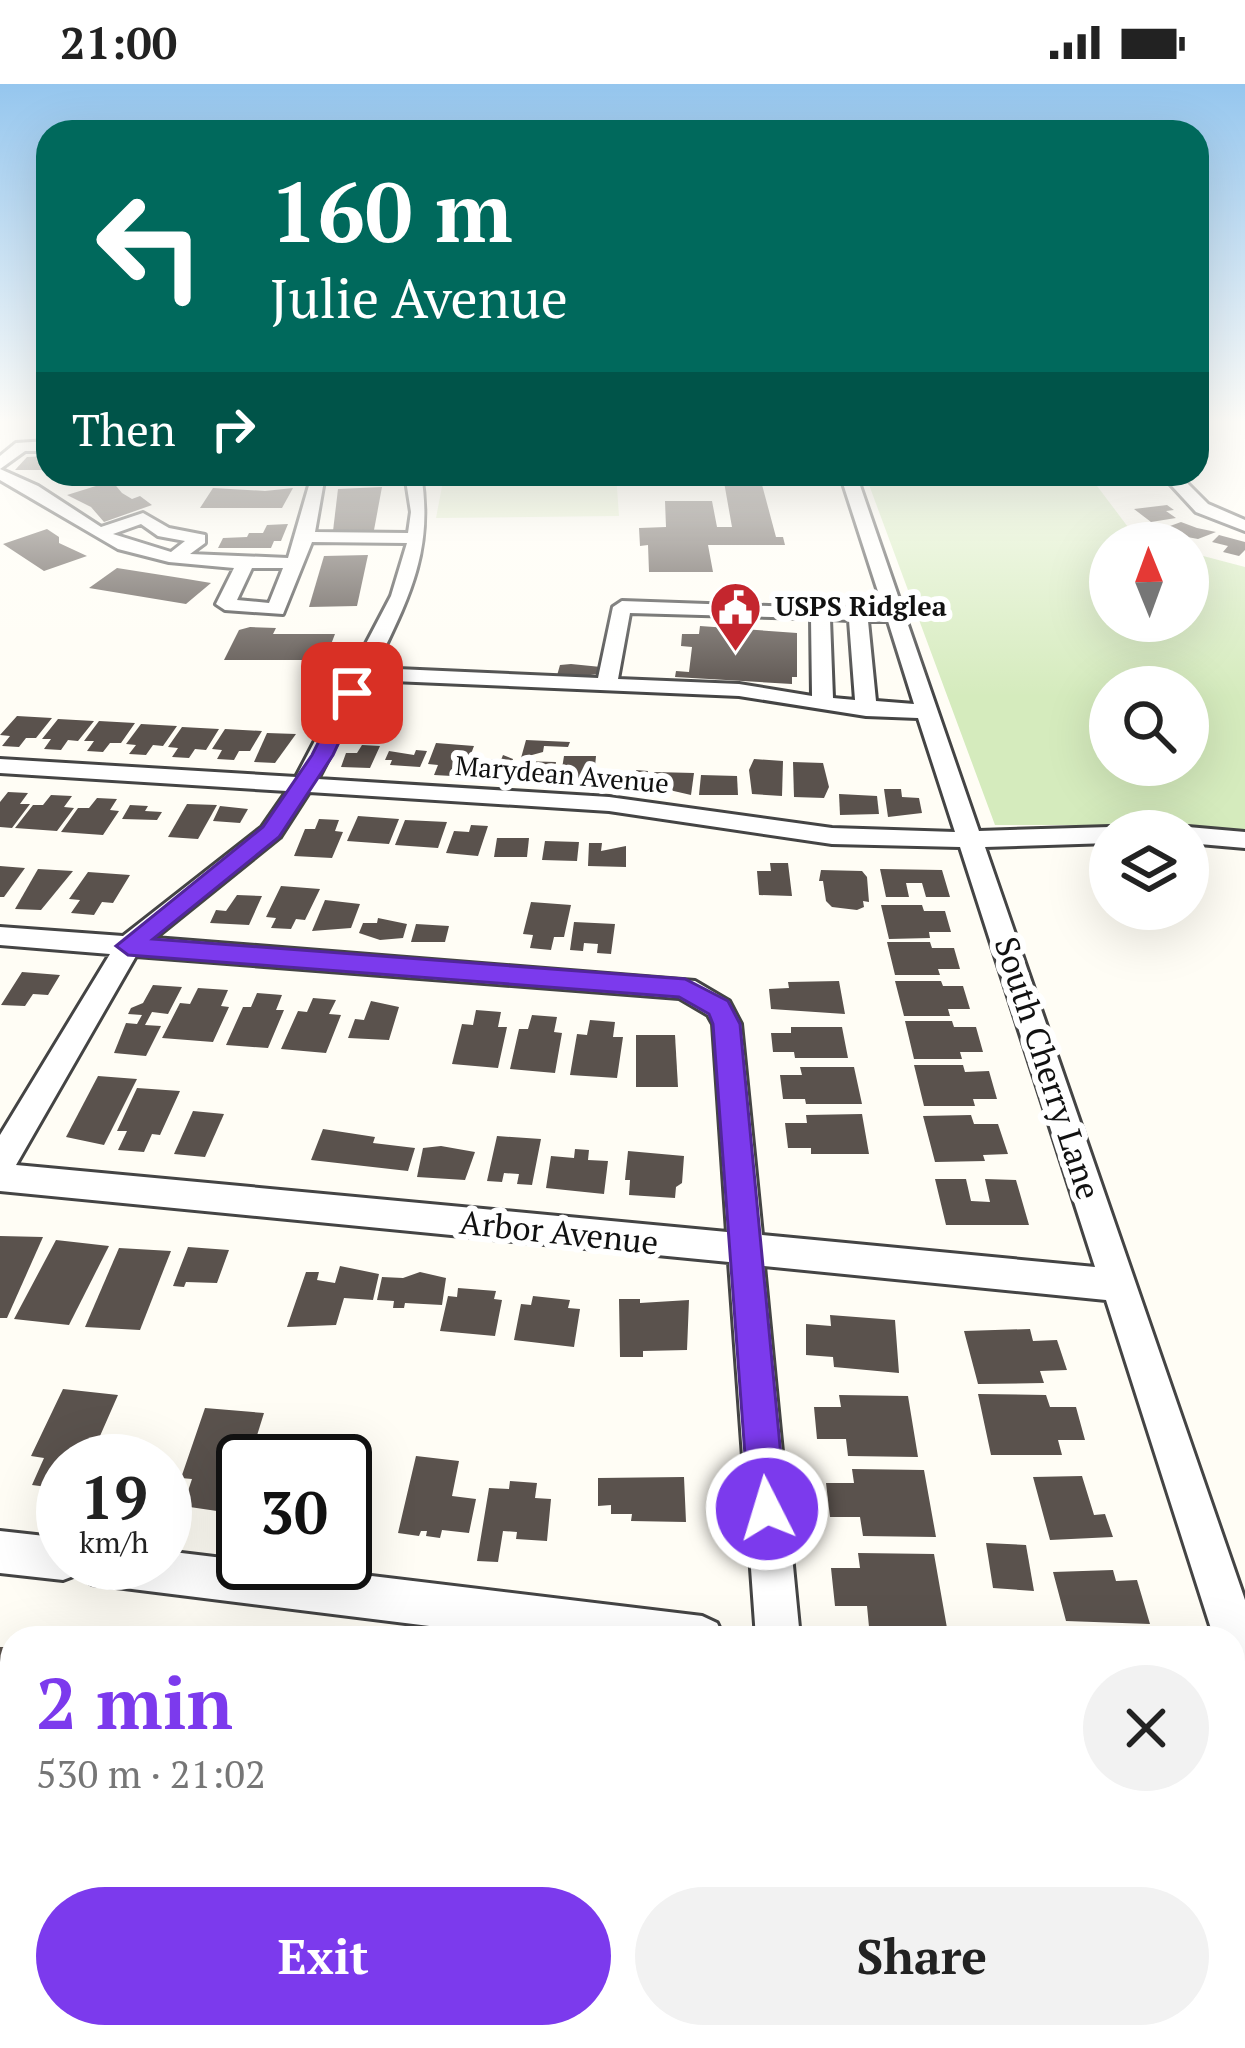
<!DOCTYPE html>
<meta charset="utf-8">
<style>
:root{--surface:#fff;--page:#f2f2f2;--text:#222;--muted:#767676;--accent:#7c3aed}
body{margin:0;font-family:"PT Serif",serif;background:var(--page);color:var(--text);height:100vh;display:flex;flex-direction:column;font-size:45px;white-space:nowrap}
*{box-sizing:border-box;margin:0}
p{font-size:39px;color:var(--muted)}
.icon{flex:none;width:66px;height:66px;fill:none;stroke:currentColor;stroke-width:2;stroke-linecap:round;stroke-linejoin:round}
.map{position:relative;flex:1;overflow:hidden}
.side{position:absolute;left:0px;top:1542px;width:1245px;height:423px;display:flex;flex-direction:column;background:var(--surface);border-radius:36px 36px 0 0;box-shadow:0 12px 48px #0002}
.side>*{flex:none}
.guide{position:absolute;left:36px;top:36px;width:1173px;height:366px;border-radius:36px;box-shadow:0 12px 48px #0002;background:#00695c;color:#fff;overflow:hidden}
.needle{width:78px;rotate:359deg}
.fabs{position:absolute;left:1089px;top:438px;display:grid;gap:24px}
.fabs a{display:grid;place-items:center;width:120px;height:120px;border-radius:50%;background:var(--surface);box-shadow:0 12px 48px #0002;font-size:60px}
.speed{position:absolute;left:36px;top:1350px;display:flex;gap:24px;font-size:60px;font-weight:700;text-align:center}
.speed>*{display:grid;place-content:center;width:156px;height:156px;border-radius:50%;background:var(--surface);box-shadow:0 12px 48px #0002;line-height:1}
.speed small{font-size:30px;font-weight:400}
.speed .limit{border:6px solid #111;border-radius:18px;background:#fff;color:#111}
.pin{position:absolute;display:grid;place-items:center;width:102px;height:102px;color:#fff;margin:-51px;border-radius:24px;box-shadow:0 6px 18px #0006}
.me{position:absolute;width:132px;margin:-66px;rotate:355deg;stroke-linejoin:round;filter:drop-shadow(0 0 9px #0008)}
.turn{display:flex;align-items:center;gap:42px;height:252px;padding:0 36px;font-size:54px}
.turn .icon{width:156px;height:156px;stroke-width:2.5}
.turn b{display:block;font-size:84px;line-height:102px}
.then{display:flex;align-items:center;height:114px;padding:0 36px;background:#0003;gap:24px;font-size:45px}
.round{display:grid;place-items:center;flex:none;width:126px;height:126px;border-radius:63px;background:var(--page)}
.head{display:flex;align-items:center;justify-content:space-between;height:204px;padding:0 36px}
h1{font-size:72px;font-weight:800;line-height:90px;color:var(--accent)}
.action{display:flex;gap:24px;margin-top:auto;padding:24px 36px}
.action a{flex:1;height:138px;border-radius:72px;background:var(--accent);color:#fff;font-size:48px;font-weight:800;line-height:138px;text-align:center}
.action a+a{background:var(--page);color:var(--text)}
.status{display:flex;justify-content:space-between;align-items:center;height:84px;padding:0 60px;background:var(--surface);direction:ltr}
.status svg{height:33px;fill:currentColor}
.map>svg:first-child{display:block}
</style>
<div class="status"><b>21:00</b><svg viewBox="0 0 49 12"><path d="M0 12V9h3v3zM5 12V6h3v6zM10 12V3h3v9zM15 12V0h3v12zM26 1h20v11H26zM47 4h2v5h-2z"/></svg></div>
<div class="map">
<svg width="1245" height="1964" viewBox="0 0 1245 1964">
<rect width="100%" height="100%" fill="#fffdf5"/>
<path fill="#d5ebbd" fill-rule="evenodd" d="M865,390H1088L1131,447L1164,459H1110V537H1188V468L1245,483V746L1173,741H995ZM1110,603H1188V681H1110Z"/>
<polygon fill="#e6f2cf" points="616,390 619,432 436,434 444,392"/>
<g fill="#5a524d">
<polygon points="48,372 48,386 15,386 27,373"/>
<polygon points="112,397 122,409 132,415 140,412 152,421 104,438 91,423 67,411"/>
<polygon points="761,397 776,453 783,453 785,461 708,461 713,488 649,488 648,461 640,462 639,444 666,443 665,417 712,417 717,443 732,443 724,398"/>
<polygon points="382,403 374,446 333,447 338,405"/>
<polygon points="213,404 265,407 293,404 282,424 200,424"/>
<polygon points="1167,421 1174,426 1166,427 1176,434 1151,438 1134,425"/>
<polygon points="1181,438 1197,444 1216,448 1198,455 1182,452 1170,442"/>
<polygon points="288,440 281,457 274,457 271,464 218,464 223,454 247,453 249,449 263,449 267,441"/>
<polygon points="47,445 59,453 59,459 87,472 44,487 3,460"/>
<polygon points="1219,451 1245,458 1245,466 1239,472 1223,468 1228,462 1212,458"/>
<polygon points="368,471 357,522 309,523 324,472"/>
<polygon points="117,484 187,495 211,499 186,520 89,504"/>
<polygon points="700,542 797,549 797,593 792,593 792,600 675,593 676,587 689,588 692,563 681,562 682,550 699,550"/>
<polygon points="250,543 276,544 273,550 335,550 325,576 224,576 239,546"/>
<polygon points="571,580 601,583 599,590 556,595 560,581"/>
<polygon points="17,632 52,634 36,654 26,654 19,663 2,662 10,652 0,651"/>
<polygon points="58,635 94,637 78,657 68,656 61,666 44,665 51,655 42,655"/>
<polygon points="99,637 135,639 121,659 110,659 103,668 87,667 94,657 84,657"/>
<polygon points="141,640 177,642 163,662 153,661 146,671 129,670 136,661 126,660"/>
<polygon points="182,643 219,645 206,666 195,665 189,674 172,673 178,664 168,663"/>
<polygon points="225,645 262,647 250,667 239,667 234,676 217,675 222,666 212,665"/>
<polygon points="267,649 296,650 275,679 254,678"/>
<polygon points="526,656 570,658 568,663 544,662 543,668 521,674"/>
<polygon points="436,659 474,662 466,683 455,682 452,692 434,691 438,681 428,680"/>
<polygon points="362,661 380,662 370,684 341,683 346,669 357,669"/>
<polygon points="416,666 427,667 420,683 390,681 392,676 385,676 389,667 414,671"/>
<polygon points="503,671 513,675 508,695 472,687 476,674 501,676"/>
<polygon points="564,672 596,672 593,704 565,703 566,697 560,697"/>
<polygon points="754,675 783,677 782,712 752,710 749,686"/>
<polygon points="520,677 556,678 552,698 517,690"/>
<polygon points="793,678 823,679 829,703 824,714 794,713"/>
<polygon points="636,686 648,687 645,704 607,697 607,687 636,691"/>
<polygon points="654,688 694,689 691,711 652,702"/>
<polygon points="701,691 737,692 738,711 699,711"/>
<polygon points="884,705 901,705 902,713 919,714 922,729 888,733"/>
<polygon points="8,708 28,709 20,720 30,720 12,744 0,743 0,718"/>
<polygon points="839,710 877,712 879,730 840,731"/>
<polygon points="51,711 72,712 64,723 74,724 57,747 15,744 33,721 43,721"/>
<polygon points="97,714 117,715 110,726 119,727 103,751 61,748 78,724 89,724"/>
<polygon points="187,720 217,721 198,755 168,753"/>
<polygon points="130,721 148,722 145,727 162,728 157,736 122,735"/>
<polygon points="220,722 248,725 240,739 213,737"/>
<polygon points="358,732 399,735 389,760 347,757"/>
<polygon points="319,735 339,736 335,747 343,748 332,774 294,772 305,745 315,745"/>
<polygon points="405,736 447,738 438,764 395,761"/>
<polygon points="471,741 488,742 478,772 446,769 454,747 469,748"/>
<polygon points="497,754 529,754 527,773 494,773"/>
<polygon points="545,757 579,758 577,777 542,776"/>
<polygon points="589,759 602,759 601,767 626,762 626,783 588,782"/>
<polygon points="770,779 788,779 792,812 759,811 757,787 771,787"/>
<polygon points="0,782 25,784 4,813 0,813"/>
<polygon points="38,785 73,787 41,826 15,825"/>
<polygon points="880,785 942,786 950,813 926,813 922,799 906,799 909,813 886,813"/>
<polygon points="821,786 862,787 867,793 869,818 863,817 864,823 857,826 832,823 826,817 823,797 819,797"/>
<polygon points="88,788 130,791 113,819 102,818 94,831 71,829 80,816 69,815"/>
<polygon points="281,802 320,805 305,836 296,835 291,845 271,844 276,834 266,833"/>
<polygon points="237,811 262,812 249,841 210,839 216,826 226,827"/>
<polygon points="325,816 360,820 351,844 312,847"/>
<polygon points="531,818 571,821 564,853 554,853 551,866 530,864 533,851 523,850"/>
<polygon points="881,821 922,821 924,827 945,827 951,848 929,848 930,854 889,855"/>
<polygon points="378,834 407,840 403,854 380,856 359,849 363,839 377,839"/>
<polygon points="574,838 615,840 611,870 597,869 598,860 584,859 583,867 570,866"/>
<polygon points="416,840 449,842 445,858 411,858"/>
<polygon points="887,858 930,858 932,864 954,864 960,885 938,885 940,891 895,891"/>
<polygon points="22,888 60,891 48,911 33,910 25,922 1,921"/>
<polygon points="839,897 845,930 771,925 769,905 789,904 788,898"/>
<polygon points="895,897 941,897 943,902 963,902 970,925 948,925 950,932 904,932"/>
<polygon points="153,901 182,903 168,930 152,928 145,941 161,942 146,972 114,969 126,939 137,940 142,931 128,930 131,924 143,919"/>
<polygon points="198,904 228,906 221,922 229,923 213,958 162,954 180,919 190,920"/>
<polygon points="257,909 282,911 276,926 284,926 268,964 226,961 243,923 251,923"/>
<polygon points="313,914 336,916 329,930 341,931 326,969 281,965 298,927 307,928"/>
<polygon points="371,917 399,923 389,956 348,954 355,935 364,936"/>
<polygon points="476,926 501,928 498,943 507,943 498,984 452,980 462,940 473,941"/>
<polygon points="532,931 557,933 554,948 562,949 555,989 510,985 519,945 528,945"/>
<polygon points="590,936 615,938 613,953 623,953 617,994 570,991 577,950 587,951"/>
<polygon points="905,937 952,937 954,943 976,943 983,968 960,968 962,975 914,975"/>
<polygon points="791,943 842,943 848,974 795,974 794,968 773,968 771,949 791,949"/>
<polygon points="636,951 675,951 678,1003 636,1003"/>
<polygon points="914,981 963,981 965,988 989,987 997,1015 973,1015 975,1022 924,1022"/>
<polygon points="800,983 854,983 862,1020 806,1020 805,1015 783,1015 780,991 802,991"/>
<polygon points="98,992 137,995 104,1061 66,1053"/>
<polygon points="137,1004 180,1007 160,1051 152,1050 144,1068 118,1066 127,1047 117,1047"/>
<polygon points="193,1027 224,1030 205,1073 174,1070"/>
<polygon points="862,1030 869,1070 811,1070 811,1064 788,1064 785,1039 807,1039 806,1031"/>
<polygon points="971,1031 974,1040 998,1040 1008,1070 983,1071 985,1077 935,1078 923,1032"/>
<polygon points="323,1045 375,1053 373,1059 415,1064 408,1087 311,1076"/>
<polygon points="497,1052 541,1055 532,1101 517,1100 519,1090 504,1089 502,1098 487,1097"/>
<polygon points="441,1062 475,1068 465,1096 417,1093 423,1064"/>
<polygon points="575,1065 589,1066 588,1076 608,1077 604,1110 546,1104 551,1072 574,1074"/>
<polygon points="628,1067 684,1072 682,1099 676,1103 675,1114 629,1111 630,1096 625,1096"/>
<polygon points="935,1095 966,1095 971,1117 990,1118 985,1095 1016,1096 1029,1141 946,1141"/>
<polygon points="0,1152 43,1153 7,1234 0,1234"/>
<polygon points="56,1156 109,1162 69,1241 14,1235"/>
<polygon points="188,1163 229,1166 217,1199 186,1198 184,1203 173,1202"/>
<polygon points="119,1164 171,1167 140,1246 85,1243"/>
<polygon points="340,1182 379,1190 373,1216 344,1214 336,1241 287,1243 306,1188 319,1188 317,1196 335,1199"/>
<polygon points="420,1188 446,1194 442,1221 405,1219 404,1224 393,1224 394,1217 377,1216 382,1193 403,1194"/>
<polygon points="458,1204 496,1207 494,1215 502,1216 495,1252 440,1247 448,1212 457,1213"/>
<polygon points="533,1212 570,1216 568,1224 580,1225 574,1263 514,1256 521,1220 531,1221"/>
<polygon points="619,1215 640,1215 640,1219 689,1216 687,1266 643,1267 643,1273 620,1273"/>
<polygon points="830,1231 895,1236 899,1289 834,1283 833,1273 806,1271 806,1240 831,1242"/>
<polygon points="1030,1245 1033,1257 1057,1256 1067,1286 1040,1287 1044,1299 978,1300 964,1247"/>
<polygon points="63,1305 118,1311 89,1377 63,1377 63,1405 32,1401 44,1374 31,1372"/>
<polygon points="978,1310 1046,1311 1050,1323 1076,1323 1085,1356 1058,1356 1062,1371 991,1371"/>
<polygon points="839,1311 908,1312 918,1373 848,1372 846,1355 817,1355 814,1323 841,1323"/>
<polygon points="205,1324 264,1329 249,1377 243,1377 241,1400 227,1398 217,1427 183,1422 192,1395 181,1394"/>
<polygon points="416,1372 459,1377 452,1412 476,1415 469,1449 442,1446 440,1454 426,1452 427,1447 421,1447 419,1452 398,1449"/>
<polygon points="852,1385 924,1386 936,1453 863,1452 860,1433 830,1433 826,1399 854,1399"/>
<polygon points="1082,1392 1094,1431 1105,1430 1113,1453 1050,1456 1033,1393"/>
<polygon points="684,1393 686,1438 631,1437 632,1430 611,1430 611,1421 598,1422 598,1394"/>
<polygon points="510,1397 537,1399 535,1414 551,1415 547,1457 516,1455 517,1448 503,1447 498,1478 477,1477 489,1404 509,1405"/>
<polygon points="986,1459 1026,1461 1034,1507 993,1504"/>
<polygon points="858,1469 934,1470 947,1544 869,1543 867,1522 835,1522 831,1484 860,1484"/>
<polygon points="1113,1486 1116,1497 1137,1496 1150,1540 1066,1537 1053,1488"/>
<polygon points="0,1563 12,1563 12,1697 0,1696"/>
<polygon points="0,1818 12,1819 12,1946 3,1964"/>
<polygon points="1233,1919 1243,1919 1245,1951 1233,1951"/>
<polygon points="42,1953 124,1953 121,1964 39,1964"/>
<polygon points="179,1953 241,1953 238,1964 177,1964"/>
<polygon points="361,1953 447,1953 445,1964 359,1964"/>
<polygon points="468,1953 553,1953 552,1964 466,1964"/>
<polygon points="639,1953 720,1955 720,1964 639,1964"/>
<polygon points="919,1953 978,1953 980,1964 920,1964"/>
<polygon points="1168,1953 1229,1953 1232,1964 1171,1964"/>
</g>
<g fill="none" stroke-linecap="round" stroke-linejoin="round">
<defs>
<g id="minor">
<polygon points="48,357 48,367 25,367 0,385 0,372 16,359"/>
<path d="M0,385L38,402L101,443L143,429L169,444L205,451V459L190,470L288,474L310,398L254,395L246,390L325,391L315,448L408,449L411,428L405,390H421C434,468 408,515 375,584L598,594L613,523L622,517L884,526L840,390H856L979,747L1110,743L1120,747H1110V759L985,763L1245,1516V1602L1233,1597V1554H1214L1106,1216L764,1182L800,1554H756L729,1178L0,1107V1051L110,870L0,861V843L123,852L262,743L287,707L0,689V675L296,693L391,512L407,459L312,458L283,530L225,526L216,520L234,484L169,478L118,465L0,396ZM141,440L158,452L185,457L171,468L113,450ZM252,484H283L269,519L237,516ZM630,529L811,534L812,612L739,600L618,595ZM830,535L849,536L855,616L833,614ZM868,537H888L914,620L876,617ZM369,596L739,612L866,632L918,634L955,748L832,744L609,713L318,695ZM309,708L609,727L832,760L960,763L1095,1183L762,1151L741,940L729,917L695,897L155,854L280,753ZM136,872L679,914L708,931L713,940L727,1148L16,1081Z"/>
<polygon points="1161,390 1178,390 1208,420 1245,436 1245,447 1196,428"/>
<polygon points="1188,743 1245,748 1245,764 1188,759 1188,747 1178,747"/>
<polygon points="0,1447 63,1454 63,1479 165,1479 165,1467 702,1532 717,1539 724,1554 526,1554 92,1500 76,1491 63,1496 0,1489"/>
<polygon points="784,1953 838,1953 839,1964 785,1964"/>
</g>
</defs>
<use href="#minor" stroke="#444" stroke-width="6"/>
<use href="#minor" fill="#fff" fill-rule="evenodd"/>
</g>
<linearGradient id="sky" x2="0" y2="1"><stop stop-color="#95c6ee"/><stop offset="0.55" stop-color="#fffefa"/><stop offset="1" stop-color="#fffefa" stop-opacity="0"/></linearGradient>
<rect width="1245" height="613" fill="url(#sky)"/>
<polygon fill="#7c3aed" stroke="#51269a" stroke-width="3" points="352,604 362,609 333,671 279,753 153,855 685,895 728,917 740,940 786,1425 780,1438 767,1443 754,1438 749,1425 713,940 709,930 679,913 128,871 116,862 263,743 312,671 343,609"/>
<defs>
<symbol id="civic-pin" viewBox="-11 -11 22 30"><path d="M0 17L-7.5 6A9.5 9.5 0 1 1 7.5 6Z" fill="#c4262e" stroke="#fff"/><path d="M-.6-6.5H3V-4.5H.6V-3L4-1V1h2V6H-6V1h2V-1L-.6-3ZM-1.2 2.5V6h2.4V2.5Z" fill="#fff"/></symbol>
</defs>
<g fill-rule="evenodd">
<use href="#civic-pin" x="706" y="494" width="59" height="81"/>
</g>
<g text-anchor="middle" stroke-width="12" stroke-linejoin="round" paint-order="stroke">
<g font-size="27" font-weight="bold" fill="#111" stroke="#fff" text-anchor="start">
<text x="775" y="532">USPS Ridglea</text>
</g>
<g font-size="27" fill="#111" stroke="#fff">
<text transform="translate(562 691) rotate(5)" y="9">Marydean Avenue</text>
</g>
<g font-size="33" fill="#111" stroke="#fff">
<text transform="translate(1048 984) rotate(72)" y="12">South Cherry Lane</text>
<text transform="translate(559 1148) rotate(6)" y="12">Arbor Avenue</text>
</g>
</g>
</svg>
<div class="fabs">
<a><svg class="needle" viewBox="-14 -14 28 28"><path d="M0-13l5 13h-10z" fill="#e53935"/><path d="M0 13l5-13h-10z" fill="#767676"/></svg></a>
<a><svg class="icon" aria-label="search" viewBox="0 0 24 24"><circle cx="10" cy="10" r="6"/><path d="M15 15l6 6"/></svg></a>
<a><svg class="icon" aria-label="layers" viewBox="0 0 24 24"><path d="M12 4l9 5-9 5-9-5zM3 14l9 5 9-5"/></svg></a>
</div>
<div class="speed"><div>19<small>km/h</small></div><div class="limit">30</div></div>
<div class="pin" style="left:352px;top:609px;background:#d93025"><svg class="icon" aria-label="arrive" viewBox="0 0 24 24"><path d="M6 21V4h12l-3 4 3 4H6"/></svg></div>
<svg class="me" style="left:767px;top:1425px" viewBox="-20 -20 40 40"><circle r="17" fill="#7c3aed" stroke="#fff" stroke-width="3"/><path d="M0-11L8 9 0 5-8 9z" fill="#fff"/></svg>
<div class="guide">
<div class="turn"><svg class="icon" aria-label="left" viewBox="0 0 24 24"><path d="M17 20v-9H6M10 6l-5 5 5 5"/></svg><div><b>160 m</b>Julie Avenue</div></div>
<div class="then">Then<svg class="icon" aria-label="right" viewBox="0 0 24 24"><path d="M7 20v-9h11M14 6l5 5-5 5"/></svg></div>
</div>
<section class="side">
<div class="head"><div><h1>2 min</h1><p>530 m · 21:02</p></div><a class="round"><svg class="icon" aria-label="close" viewBox="0 0 24 24"><path d="M6 6l12 12M18 6L6 18"/></svg></a></div>
<div class="action"><a>Exit</a><a>Share</a></div>
</section>
</div>
